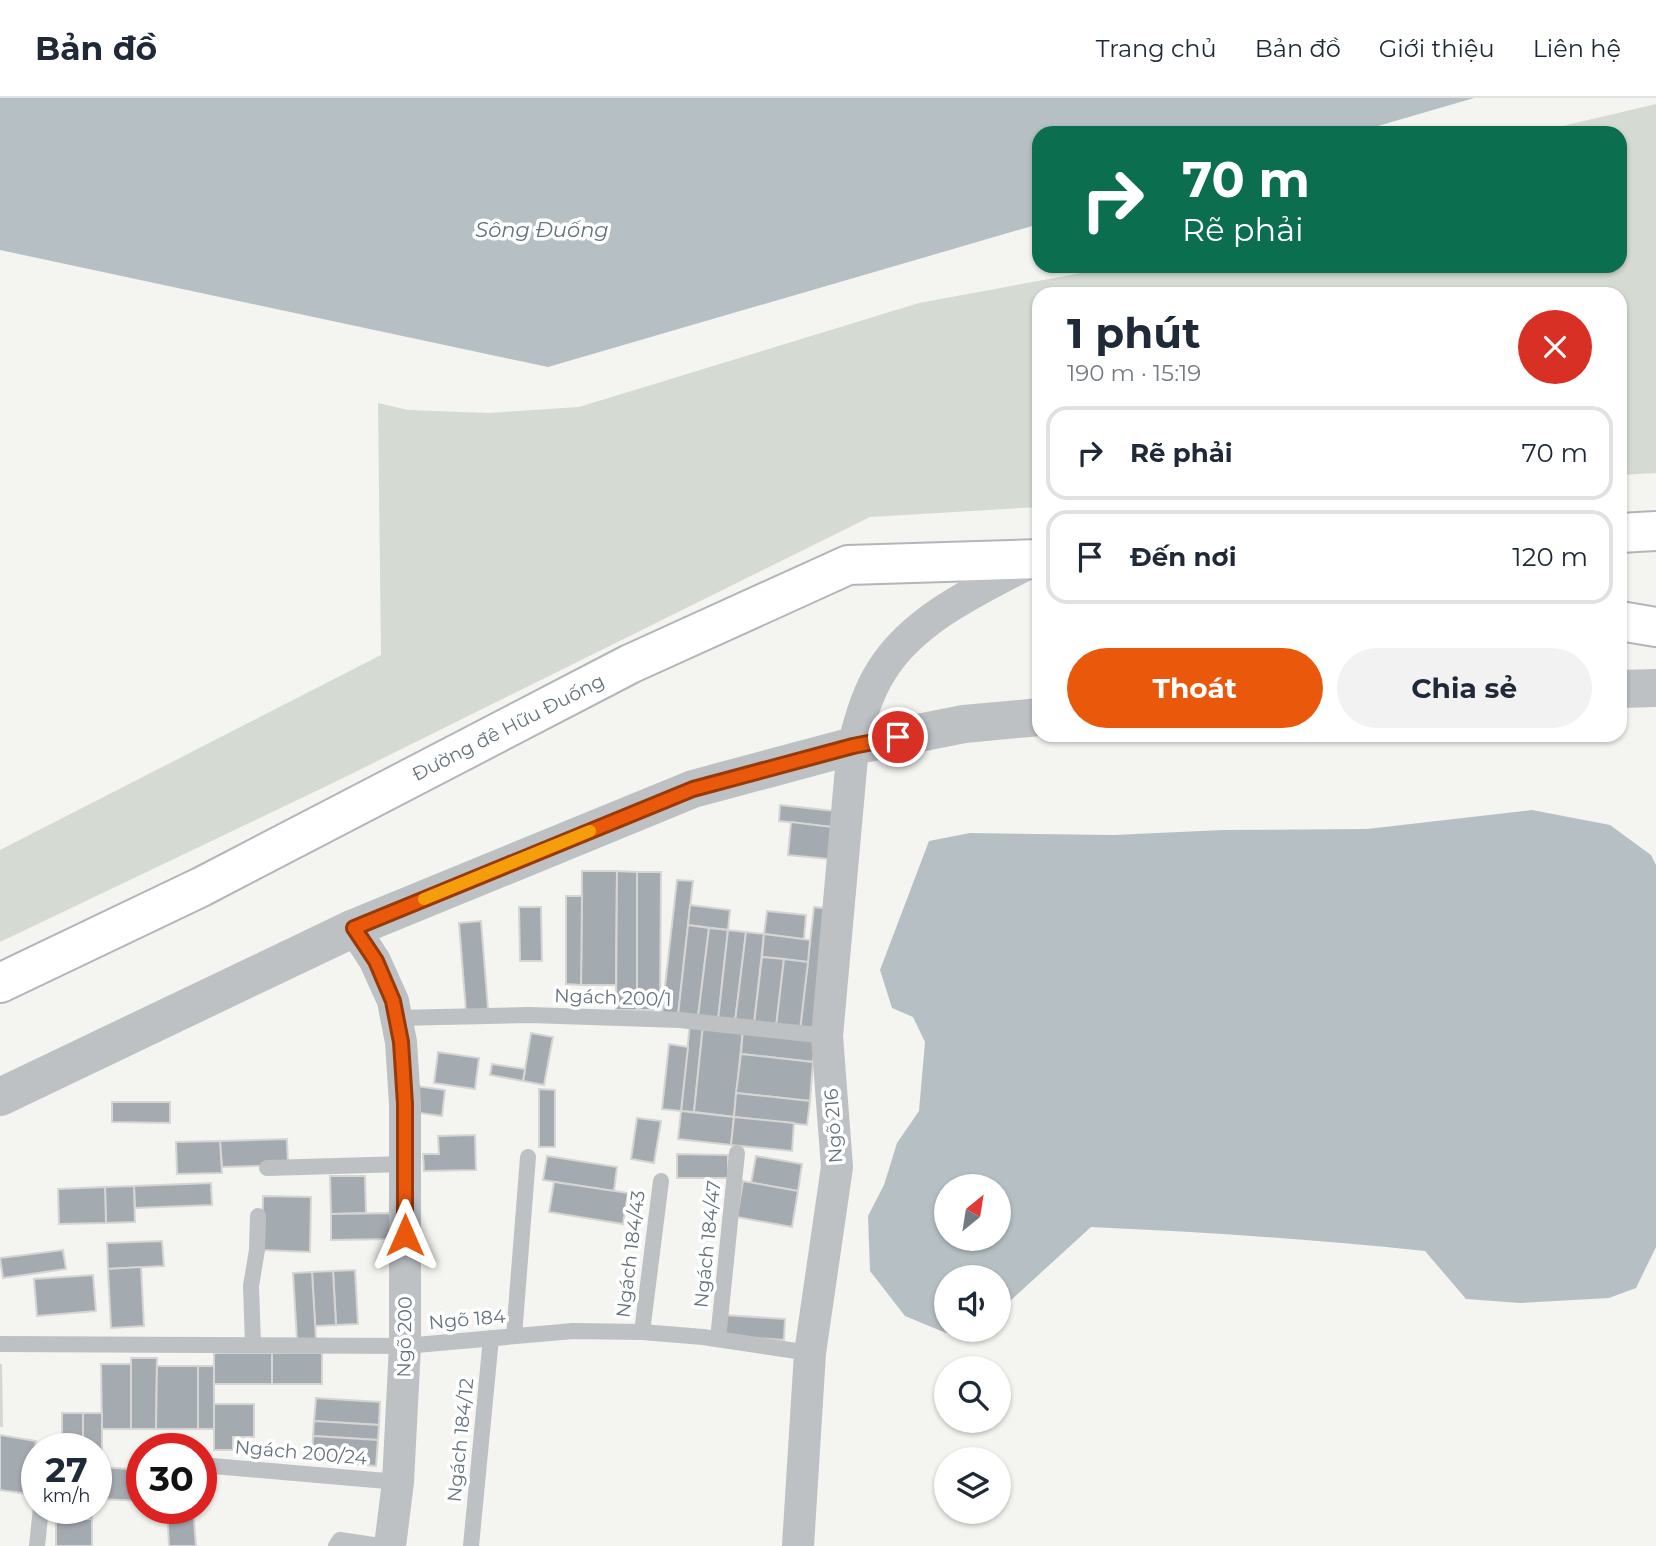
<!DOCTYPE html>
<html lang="vi">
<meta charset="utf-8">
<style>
:root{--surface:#fff;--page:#f2f2f3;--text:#1f2937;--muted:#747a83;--line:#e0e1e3;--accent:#ea580c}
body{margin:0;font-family:Montserrat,sans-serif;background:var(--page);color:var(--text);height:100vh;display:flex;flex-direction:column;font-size:26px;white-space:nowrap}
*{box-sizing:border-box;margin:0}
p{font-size:23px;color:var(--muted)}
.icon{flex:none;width:38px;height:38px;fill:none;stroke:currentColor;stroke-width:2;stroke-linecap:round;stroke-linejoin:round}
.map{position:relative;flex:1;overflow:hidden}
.side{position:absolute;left:1032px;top:189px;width:595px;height:455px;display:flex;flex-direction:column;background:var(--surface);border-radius:21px;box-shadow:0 2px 5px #0004}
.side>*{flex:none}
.guide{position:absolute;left:1032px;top:28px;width:595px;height:147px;border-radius:21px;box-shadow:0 2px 5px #0004;background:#0b6e4f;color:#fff;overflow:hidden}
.needle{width:46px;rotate:30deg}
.controls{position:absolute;left:934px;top:1076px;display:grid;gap:14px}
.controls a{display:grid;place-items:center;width:77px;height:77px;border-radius:50%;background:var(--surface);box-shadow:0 2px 5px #0004;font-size:35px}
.speed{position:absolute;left:21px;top:1335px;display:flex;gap:14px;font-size:35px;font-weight:700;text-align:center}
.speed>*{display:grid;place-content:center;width:91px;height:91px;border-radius:50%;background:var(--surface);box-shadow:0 2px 5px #0004;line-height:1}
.speed small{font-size:18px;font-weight:400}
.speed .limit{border:10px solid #d22;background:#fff;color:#111}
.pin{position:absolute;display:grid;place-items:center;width:60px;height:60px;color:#fff;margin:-30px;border:4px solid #fff;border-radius:50%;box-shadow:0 2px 7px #0007}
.me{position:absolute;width:77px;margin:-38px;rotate:0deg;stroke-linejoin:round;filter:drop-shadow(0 0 5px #0008)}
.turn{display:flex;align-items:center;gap:24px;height:147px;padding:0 35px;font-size:32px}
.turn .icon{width:91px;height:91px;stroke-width:2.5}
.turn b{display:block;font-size:49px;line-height:60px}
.round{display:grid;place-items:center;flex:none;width:74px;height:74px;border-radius:37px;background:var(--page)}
.head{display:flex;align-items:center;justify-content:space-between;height:119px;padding:0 35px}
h1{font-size:42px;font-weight:700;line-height:52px}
.button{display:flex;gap:14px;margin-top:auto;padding:14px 35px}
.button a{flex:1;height:80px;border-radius:42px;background:var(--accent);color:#fff;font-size:28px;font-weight:700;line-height:80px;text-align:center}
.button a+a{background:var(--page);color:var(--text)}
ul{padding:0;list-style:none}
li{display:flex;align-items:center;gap:21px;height:94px;margin:0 14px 10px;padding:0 21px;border:4px solid var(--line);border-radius:21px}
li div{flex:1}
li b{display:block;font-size:26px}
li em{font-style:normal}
header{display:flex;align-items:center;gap:42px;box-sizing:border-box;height:98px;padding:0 35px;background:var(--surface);border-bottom:2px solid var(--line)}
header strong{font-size:33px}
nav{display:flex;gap:38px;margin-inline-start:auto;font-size:24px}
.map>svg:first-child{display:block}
</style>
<header>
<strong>Bản đồ</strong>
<nav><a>Trang chủ</a><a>Bản đồ</a><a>Giới thiệu</a><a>Liên hệ</a></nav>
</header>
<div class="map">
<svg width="1656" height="1448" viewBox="0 0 1656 1448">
<rect width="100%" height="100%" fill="#f4f4f0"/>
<polygon fill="#d5dad2" points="1656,6 1656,375 1621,377 1620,196 1040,196 1039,409 870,419 337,683 0,844 0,752 381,557 378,305 408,312 489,315 579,309 919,205 1119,168 1620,168 1620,35 1533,35"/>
<g fill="#b6c0c4" fill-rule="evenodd">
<polygon points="0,0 1474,0 1354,35 1040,35 1039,126 548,269 0,152"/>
<path d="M1532,712L1610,727L1651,757L1656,767V1149L1636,1190L1609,1200L1520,1205L1466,1201L1425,1153C1313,1141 1202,1134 1091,1129L999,1213V1180H947V1232H964L946,1235L905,1218L870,1173L868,1118L884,1087L897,1045L919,1013L925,944L913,919L892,910L880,872L929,743L970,735L1114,737L1223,732L1367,731ZM947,1088H999V1141H947Z"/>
</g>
<g fill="#a4abb0" stroke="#d5d5d3" stroke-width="2">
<polygon points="780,707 834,713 832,729 779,723"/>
<polygon points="791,724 832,729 829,761 788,757"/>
<polygon points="582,773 617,773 616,887 581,887"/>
<polygon points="617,773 637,774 637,912 616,912"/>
<polygon points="637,774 661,774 660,912 637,912"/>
<polygon points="677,782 693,783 678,917 662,915"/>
<polygon points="566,798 582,798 581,887 566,886"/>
<polygon points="690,807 730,812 728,832 688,827"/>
<polygon points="519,809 541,809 542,863 520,863"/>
<polygon points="814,809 831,811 817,933 800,932"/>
<polygon points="767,813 806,817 804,841 764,836"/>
<polygon points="481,823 488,911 466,913 459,825"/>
<polygon points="688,827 709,830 698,919 678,917"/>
<polygon points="709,830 728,832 718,922 698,919"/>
<polygon points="728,832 746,834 735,924 718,922"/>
<polygon points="746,834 764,836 754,926 735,924"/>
<polygon points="764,836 810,842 808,864 762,859"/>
<polygon points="762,859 784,861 776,929 754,926"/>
<polygon points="784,861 808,864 800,932 776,929"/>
<polygon points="690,925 703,927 694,1014 681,1013"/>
<polygon points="703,927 743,931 734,1019 694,1014"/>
<polygon points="743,931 816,939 813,964 741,956"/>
<polygon points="531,935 553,939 544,987 523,983"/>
<polygon points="669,946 688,949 681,1013 662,1011"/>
<polygon points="438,954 479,960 475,991 434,985"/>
<polygon points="741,956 813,964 810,1003 736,995"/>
<polygon points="492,966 525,971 523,983 490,977"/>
<polygon points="409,987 445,992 442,1018 406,1013"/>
<polygon points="539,991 555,992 555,1049 539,1049"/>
<polygon points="736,995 810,1003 807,1027 734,1019"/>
<polygon points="112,1004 170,1004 170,1025 112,1024"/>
<polygon points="681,1013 734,1019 731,1047 678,1041"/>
<polygon points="734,1019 794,1025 792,1053 731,1047"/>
<polygon points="637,1020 661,1023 654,1065 631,1061"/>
<polygon points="475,1037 476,1072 424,1073 423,1056 439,1056 438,1038"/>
<polygon points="287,1041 288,1067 222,1069 220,1043"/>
<polygon points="220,1043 222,1075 177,1076 176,1044"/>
<polygon points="677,1056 728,1057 728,1080 677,1080"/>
<polygon points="547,1058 617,1069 614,1093 543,1082"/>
<polygon points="756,1058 802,1066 798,1093 751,1085"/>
<polygon points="330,1078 365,1078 366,1115 331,1116"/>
<polygon points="743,1083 798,1093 792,1129 737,1119"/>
<polygon points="554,1084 628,1095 623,1126 549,1114"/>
<polygon points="211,1085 212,1107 135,1110 134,1088"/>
<polygon points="134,1088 135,1124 106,1125 105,1089"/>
<polygon points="105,1089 106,1125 59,1126 58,1091"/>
<polygon points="263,1098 311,1099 310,1154 262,1152"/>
<polygon points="395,1115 395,1141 331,1142 331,1116"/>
<polygon points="162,1143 164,1168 108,1171 107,1145"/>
<polygon points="63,1152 66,1171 3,1180 0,1160"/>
<polygon points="141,1169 144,1228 111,1230 108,1171"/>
<polygon points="355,1172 358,1226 336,1227 333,1173"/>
<polygon points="333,1173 336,1227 315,1228 312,1174"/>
<polygon points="312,1174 316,1241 297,1242 293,1175"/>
<polygon points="93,1177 96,1213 37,1218 34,1181"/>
<polygon points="724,1217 785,1221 784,1242 723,1238"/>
<rect x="214" y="1255" width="58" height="31"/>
<rect x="272" y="1255" width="50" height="31"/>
<polygon points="131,1260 157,1260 156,1331 131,1331"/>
<polygon points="101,1266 131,1266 131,1331 102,1331"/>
<polygon points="0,1267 1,1267 2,1328 0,1328"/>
<polygon points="157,1268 198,1268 198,1331 156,1331"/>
<rect x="198" y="1268" width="16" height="63"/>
<polygon points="316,1300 380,1304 379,1327 314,1323"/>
<polygon points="214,1306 254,1306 254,1339 233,1339 233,1352 214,1352"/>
<rect x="62" y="1315" width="21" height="36"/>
<polygon points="83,1315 102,1315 102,1363 96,1363 96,1351 83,1351"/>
<polygon points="314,1323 379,1327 378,1342 313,1338"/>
<polygon points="0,1337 36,1343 28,1396 0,1392"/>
<polygon points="313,1338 378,1342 376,1368 312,1363"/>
<polygon points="102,1369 142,1372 142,1403 101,1401"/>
<rect x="56" y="1410" width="36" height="11"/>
<polygon points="167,1410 193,1410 196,1448 169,1448"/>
<rect x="56" y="1421" width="36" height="27"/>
</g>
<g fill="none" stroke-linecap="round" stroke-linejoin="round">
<defs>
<g id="secondary">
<polyline points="1620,435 1656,433"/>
<polyline points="1620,523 1656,529"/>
<polyline points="0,885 201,789 630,566 848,467 1040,461"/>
</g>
</defs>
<use href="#secondary" stroke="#b2b6ba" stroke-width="42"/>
<g stroke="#bdc1c4" stroke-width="16">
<polyline points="396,920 530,917 680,922 827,938"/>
<polyline points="267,1070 405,1066"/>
<polyline points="642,1234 661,1083"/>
<polyline points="514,1238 528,1059"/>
<polyline points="718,1241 737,1055"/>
<polyline points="0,1246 405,1248 573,1233 642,1234 703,1239 810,1255"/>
<polyline points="253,1247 251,1188 257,1152 258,1118"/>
<polyline points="201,1367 398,1384"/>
<polyline points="37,1448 41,1410"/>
<polyline points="336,1448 340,1442 380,1448"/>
<polyline points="471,1448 491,1240"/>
</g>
<g stroke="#bdc1c4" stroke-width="32">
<polyline points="354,830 375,863 393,903 401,944 405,1006 405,1248 398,1384 390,1448"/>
<path d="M798,1448L810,1255L837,1069L827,938L853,648C860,622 867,595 882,572C914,520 983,489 1035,462"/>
</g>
<g stroke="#bdc1c4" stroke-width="38">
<polyline points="1620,591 1656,590"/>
<polyline points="0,999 354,830 693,691 853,648 964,626 1040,619"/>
</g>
<use href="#secondary" stroke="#fff" stroke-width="38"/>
</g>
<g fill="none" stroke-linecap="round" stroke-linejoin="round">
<defs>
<polyline id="route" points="405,1137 405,1006 401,944 393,903 376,863 354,830 693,691 853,648 898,639"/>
</defs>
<use href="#route" stroke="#983908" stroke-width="18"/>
<use href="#route" stroke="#ea580c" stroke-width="12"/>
<polyline stroke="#f59e0b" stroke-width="12" points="424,801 590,733"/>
</g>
<g text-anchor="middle" stroke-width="7" stroke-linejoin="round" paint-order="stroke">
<g font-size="19" fill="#65737e" stroke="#fff">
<text transform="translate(508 629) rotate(-27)" y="7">Đường đê Hữu Đuống</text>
<text transform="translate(613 899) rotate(2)" y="7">Ngách 200/1</text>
<text transform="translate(833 1028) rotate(-94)" y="7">Ngõ 216</text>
<text transform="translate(707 1146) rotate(-84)" y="7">Ngách 184/47</text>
<text transform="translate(630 1156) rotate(-83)" y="7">Ngách 184/43</text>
<text transform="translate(467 1221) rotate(-5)" y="7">Ngõ 184</text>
<text transform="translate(404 1239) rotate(-89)" y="7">Ngõ 200</text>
<text transform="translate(460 1342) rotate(-84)" y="7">Ngách 184/12</text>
<text transform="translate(301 1354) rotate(5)" y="7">Ngách 200/24</text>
</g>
<g font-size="21" font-style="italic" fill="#61747b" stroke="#fff">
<text x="542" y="139">Sông Đuống</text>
</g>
</g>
</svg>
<div class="controls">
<a><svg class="needle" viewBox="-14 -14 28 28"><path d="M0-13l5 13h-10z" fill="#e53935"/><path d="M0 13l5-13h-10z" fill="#747a83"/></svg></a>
<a><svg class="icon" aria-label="sound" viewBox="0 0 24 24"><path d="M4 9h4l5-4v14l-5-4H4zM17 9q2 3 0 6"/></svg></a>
<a><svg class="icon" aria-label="search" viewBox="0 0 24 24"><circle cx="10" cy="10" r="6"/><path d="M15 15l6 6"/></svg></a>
<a><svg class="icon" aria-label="layers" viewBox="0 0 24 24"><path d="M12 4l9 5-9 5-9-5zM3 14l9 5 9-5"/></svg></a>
</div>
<div class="speed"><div>27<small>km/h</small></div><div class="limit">30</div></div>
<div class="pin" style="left:898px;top:639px;background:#d93025"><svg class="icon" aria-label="arrive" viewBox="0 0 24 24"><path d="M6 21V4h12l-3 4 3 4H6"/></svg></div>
<svg class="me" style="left:405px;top:1137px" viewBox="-20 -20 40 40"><path d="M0-17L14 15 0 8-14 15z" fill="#ea580c" stroke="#fff" stroke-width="4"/></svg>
<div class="guide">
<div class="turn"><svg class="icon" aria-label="right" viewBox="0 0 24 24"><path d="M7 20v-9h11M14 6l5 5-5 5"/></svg><div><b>70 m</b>Rẽ phải</div></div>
</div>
<section class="side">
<div class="head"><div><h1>1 phút</h1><p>190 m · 15:19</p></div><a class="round" style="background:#d93025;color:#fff"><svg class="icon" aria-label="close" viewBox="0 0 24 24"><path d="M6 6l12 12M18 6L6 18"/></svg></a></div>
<ul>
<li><svg class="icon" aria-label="right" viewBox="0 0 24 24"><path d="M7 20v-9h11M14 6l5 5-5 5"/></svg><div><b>Rẽ phải</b></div><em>70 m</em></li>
<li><svg class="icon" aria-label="arrive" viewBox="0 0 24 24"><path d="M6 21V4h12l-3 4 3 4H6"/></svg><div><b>Đến nơi</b></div><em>120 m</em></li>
</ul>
<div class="button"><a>Thoát</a><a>Chia sẻ</a></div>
</section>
</div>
